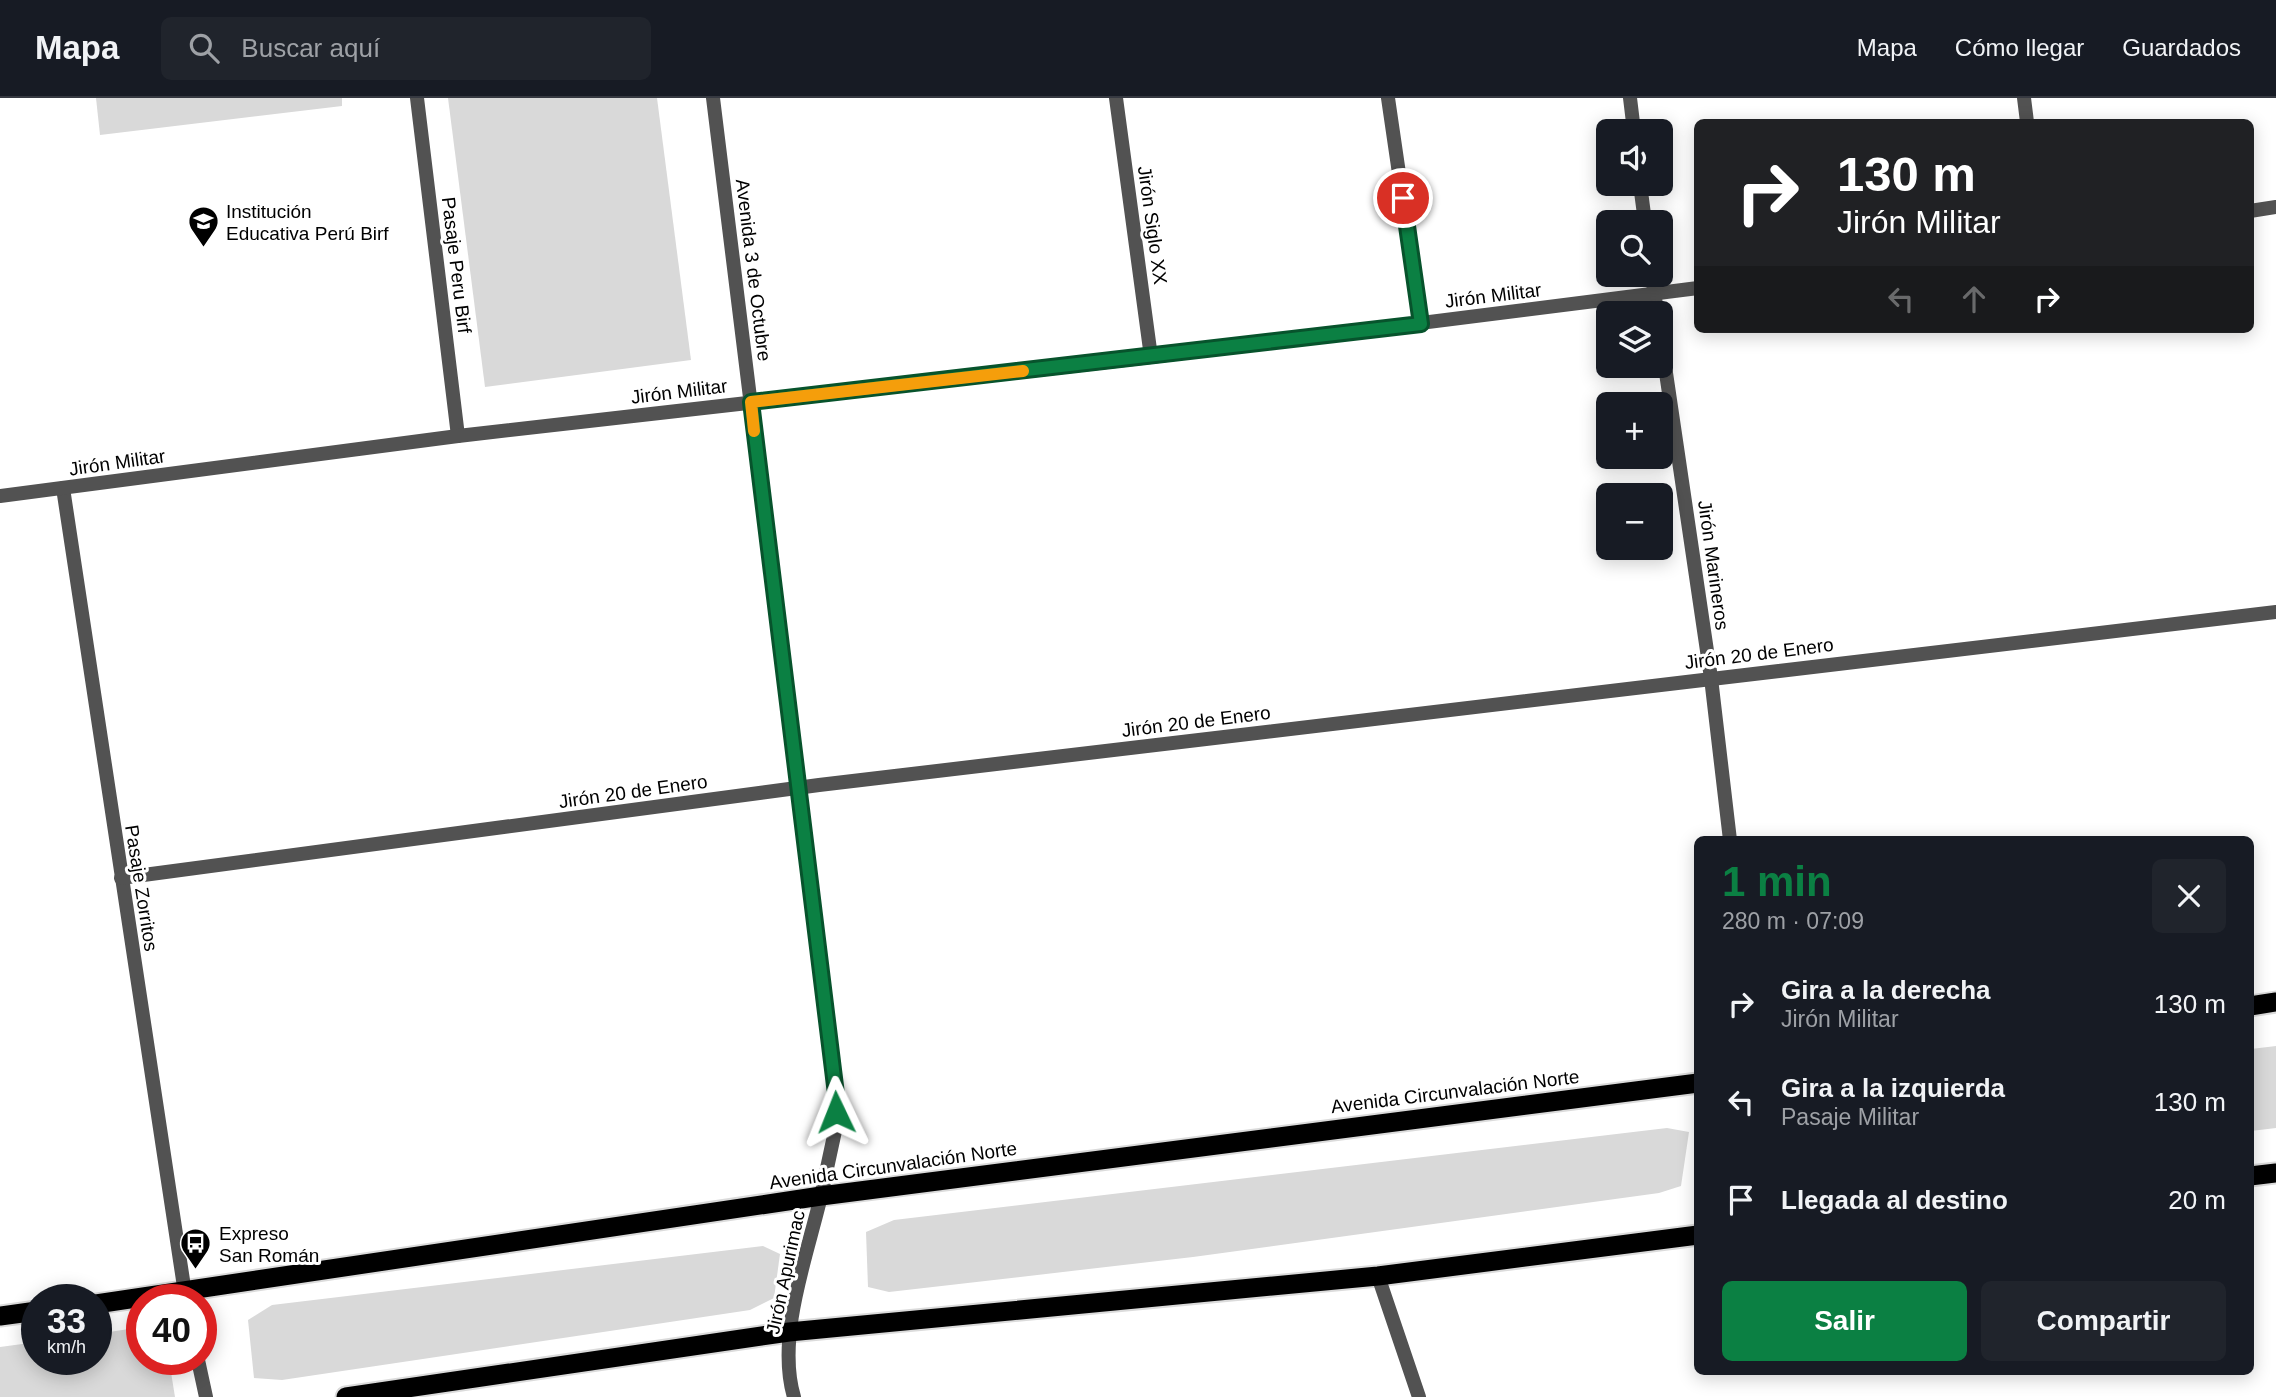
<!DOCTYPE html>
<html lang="es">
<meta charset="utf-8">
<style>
:root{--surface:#171b24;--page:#20242c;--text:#f1f3f6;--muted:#9ea1a6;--line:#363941;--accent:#0b8043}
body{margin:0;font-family:Arial,sans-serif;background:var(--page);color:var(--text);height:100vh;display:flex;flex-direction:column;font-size:26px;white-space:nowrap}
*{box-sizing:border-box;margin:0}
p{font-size:23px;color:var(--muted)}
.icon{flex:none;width:38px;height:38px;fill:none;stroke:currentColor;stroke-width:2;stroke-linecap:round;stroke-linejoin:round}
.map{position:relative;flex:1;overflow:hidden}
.side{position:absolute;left:1694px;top:738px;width:560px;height:539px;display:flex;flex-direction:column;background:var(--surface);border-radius:10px;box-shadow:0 4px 18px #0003}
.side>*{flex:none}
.top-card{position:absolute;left:1694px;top:21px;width:560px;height:214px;border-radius:10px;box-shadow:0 4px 18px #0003;background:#202124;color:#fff;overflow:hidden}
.fabs{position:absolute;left:1596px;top:21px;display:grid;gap:14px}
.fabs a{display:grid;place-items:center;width:77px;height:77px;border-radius:10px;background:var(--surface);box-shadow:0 4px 18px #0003;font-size:35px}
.speed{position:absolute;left:21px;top:1186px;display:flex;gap:14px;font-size:35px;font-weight:700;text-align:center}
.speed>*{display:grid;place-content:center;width:91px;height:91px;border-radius:50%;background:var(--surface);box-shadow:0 4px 18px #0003;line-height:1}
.speed small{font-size:18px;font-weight:400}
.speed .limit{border:10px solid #d22;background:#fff;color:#111}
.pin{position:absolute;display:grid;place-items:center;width:60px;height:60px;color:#fff;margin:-30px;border:4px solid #fff;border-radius:50%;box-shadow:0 2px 7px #0007}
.me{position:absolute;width:77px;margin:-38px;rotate:358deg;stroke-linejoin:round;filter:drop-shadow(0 0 5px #0008)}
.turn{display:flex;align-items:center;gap:24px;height:147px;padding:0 28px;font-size:32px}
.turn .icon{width:91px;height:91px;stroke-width:2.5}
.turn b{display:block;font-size:49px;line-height:60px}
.lanes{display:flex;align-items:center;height:66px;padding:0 28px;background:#0003;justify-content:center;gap:35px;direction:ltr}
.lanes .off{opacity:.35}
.round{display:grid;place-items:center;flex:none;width:74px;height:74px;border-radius:10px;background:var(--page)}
.head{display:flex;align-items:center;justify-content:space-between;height:119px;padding:0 28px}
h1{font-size:42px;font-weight:700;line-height:52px;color:var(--accent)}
.button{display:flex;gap:14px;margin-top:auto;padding:14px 28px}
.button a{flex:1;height:80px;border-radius:10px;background:var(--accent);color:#fff;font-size:28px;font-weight:700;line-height:80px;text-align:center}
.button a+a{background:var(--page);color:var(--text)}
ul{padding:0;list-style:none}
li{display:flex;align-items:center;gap:21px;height:98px;padding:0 28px}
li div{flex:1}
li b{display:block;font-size:26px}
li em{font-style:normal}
header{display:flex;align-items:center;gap:42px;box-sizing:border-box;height:98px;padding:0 35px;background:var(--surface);border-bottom:2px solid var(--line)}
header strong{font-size:33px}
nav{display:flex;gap:38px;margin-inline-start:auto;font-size:24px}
.search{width:490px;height:63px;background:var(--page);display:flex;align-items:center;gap:18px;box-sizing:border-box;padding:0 24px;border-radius:10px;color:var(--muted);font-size:26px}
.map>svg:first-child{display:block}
</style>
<header>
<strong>Mapa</strong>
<div class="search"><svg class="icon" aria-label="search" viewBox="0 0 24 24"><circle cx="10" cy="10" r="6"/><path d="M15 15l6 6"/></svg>Buscar aquí</div>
<nav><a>Mapa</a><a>Cómo llegar</a><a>Guardados</a></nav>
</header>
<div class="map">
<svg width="2276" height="1299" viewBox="0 0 2276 1299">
<rect width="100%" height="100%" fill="#fff"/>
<g fill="#d9d9d9">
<polygon points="96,0 342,0 342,8 100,37"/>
<polygon points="448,0 657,0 691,262 485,289"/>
<polygon points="2276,948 2276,1030 2251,1033 2251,951"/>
<polygon points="1667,1030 1689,1034 1681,1088 1659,1095 1193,1159 889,1194 868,1189 866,1134 894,1122"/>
<polygon points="763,1148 780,1156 774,1200 750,1212 282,1282 254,1280 248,1222 272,1207"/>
<polygon points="142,1229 142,1262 169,1262 175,1299 0,1299 0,1249 37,1244 37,1262 96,1262 96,1236"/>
</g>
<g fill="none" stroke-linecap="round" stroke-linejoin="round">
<defs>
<g id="trunk">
<polyline points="2250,908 2276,904"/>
<polyline points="2250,1078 2276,1075"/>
<polyline points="96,1206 821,1098 1698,985"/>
<polyline points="0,1218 37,1213"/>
<polyline points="346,1299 789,1234 1378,1178 1698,1137"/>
</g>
</defs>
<use href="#trunk" stroke="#dbdbdb" stroke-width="23"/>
<g stroke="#525252" stroke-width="14">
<polyline points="417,0 458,338"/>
<polyline points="1116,0 1151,259"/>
<polyline points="1388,0 1421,226"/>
<polyline points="1630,0 1634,33"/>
<polyline points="2024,0 2027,24"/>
<polyline points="1640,86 1645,124"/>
<polyline points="2250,113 2276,109"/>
<polyline points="1652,177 1657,215"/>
<polyline points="1661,241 1711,580 1730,742"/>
<polyline points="63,390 186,1202"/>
<polyline points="0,398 458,338 1151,259 1698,190"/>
<polyline points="121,780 819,687 2276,514"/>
<polyline points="1378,1178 1419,1299"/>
<polyline points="198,1262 206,1299"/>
<path d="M794,1299C776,1239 807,1158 821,1098"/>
</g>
<polyline stroke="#525252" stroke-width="14" points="713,0 836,996 835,1033 821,1098"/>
<use href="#trunk" stroke="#000" stroke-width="19"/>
</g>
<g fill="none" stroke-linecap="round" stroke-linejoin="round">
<defs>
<polyline id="route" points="836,1014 836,996 751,304 1421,226 1403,100"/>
</defs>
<use href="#route" stroke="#07532c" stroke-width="18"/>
<use href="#route" stroke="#0b8043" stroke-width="12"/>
<polyline stroke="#f59e0b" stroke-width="12" points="754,333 751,304 1023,273"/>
</g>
<defs>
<symbol id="school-pin" viewBox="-11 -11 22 30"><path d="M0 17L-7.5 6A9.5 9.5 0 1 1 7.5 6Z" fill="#000" stroke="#fff"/><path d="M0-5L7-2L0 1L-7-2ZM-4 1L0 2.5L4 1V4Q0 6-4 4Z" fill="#fff"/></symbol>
<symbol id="bus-pin" viewBox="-11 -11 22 30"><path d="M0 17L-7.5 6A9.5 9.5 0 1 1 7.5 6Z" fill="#000" stroke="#fff"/><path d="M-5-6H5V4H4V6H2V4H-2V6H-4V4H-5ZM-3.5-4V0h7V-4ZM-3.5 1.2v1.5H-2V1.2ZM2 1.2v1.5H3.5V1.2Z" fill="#fff"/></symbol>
</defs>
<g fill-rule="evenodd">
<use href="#school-pin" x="186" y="106" width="35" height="47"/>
<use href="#bus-pin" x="178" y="1128" width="35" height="47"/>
</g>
<g text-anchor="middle" stroke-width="6" stroke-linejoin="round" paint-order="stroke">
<g font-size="19" fill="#000" stroke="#fff" text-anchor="start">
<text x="226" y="120">Institución<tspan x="226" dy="22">Educativa Perú Birf</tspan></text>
<text x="219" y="1142">Expreso<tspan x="219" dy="22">San Román</tspan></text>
</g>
<g font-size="19" fill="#000" stroke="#fff">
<text transform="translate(1153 127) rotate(82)" y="7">Jirón Siglo XX</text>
<text transform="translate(457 167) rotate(83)" y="7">Pasaje Peru Birf</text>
<text transform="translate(754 172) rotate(83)" y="7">Avenida 3 de Octubre</text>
<text transform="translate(1493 197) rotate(-7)" y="7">Jirón Militar</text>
<text transform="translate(679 293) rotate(-7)" y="7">Jirón Militar</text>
<text transform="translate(117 364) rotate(-8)" y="7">Jirón Militar</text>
<text transform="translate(1714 467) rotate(82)" y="7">Jirón Marineros</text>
<text transform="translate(1759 555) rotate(-7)" y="7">Jirón 20 de Enero</text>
<text transform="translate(1196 623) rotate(-7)" y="7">Jirón 20 de Enero</text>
<text transform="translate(633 693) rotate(-8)" y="7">Jirón 20 de Enero</text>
<text transform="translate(142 790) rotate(81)" y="7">Pasaje Zorritos</text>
<text transform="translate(1455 993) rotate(-7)" y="7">Avenida Circunvalación Norte</text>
<text transform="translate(893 1067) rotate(-8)" y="7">Avenida Circunvalación Norte</text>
<text transform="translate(785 1174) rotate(-78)" y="7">Jirón Apurimac</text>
</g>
</g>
</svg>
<div class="fabs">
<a><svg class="icon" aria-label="sound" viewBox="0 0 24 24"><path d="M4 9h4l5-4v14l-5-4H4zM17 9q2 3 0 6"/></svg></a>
<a><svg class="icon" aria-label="search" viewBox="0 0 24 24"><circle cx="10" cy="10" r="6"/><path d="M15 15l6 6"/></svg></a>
<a><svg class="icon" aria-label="layers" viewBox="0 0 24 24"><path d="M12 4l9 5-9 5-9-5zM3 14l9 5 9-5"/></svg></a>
<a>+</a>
<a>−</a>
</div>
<div class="speed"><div>33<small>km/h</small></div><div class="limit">40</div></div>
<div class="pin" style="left:1403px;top:100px;background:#d93025"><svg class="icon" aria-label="arrive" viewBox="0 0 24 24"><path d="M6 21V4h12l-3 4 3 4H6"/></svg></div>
<svg class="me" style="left:836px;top:1014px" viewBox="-20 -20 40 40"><path d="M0-17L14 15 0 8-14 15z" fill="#0b8043" stroke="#fff" stroke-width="4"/></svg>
<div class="top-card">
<div class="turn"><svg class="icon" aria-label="right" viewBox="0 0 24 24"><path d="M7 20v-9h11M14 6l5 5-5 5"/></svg><div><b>130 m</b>Jirón Militar</div></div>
<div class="lanes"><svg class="icon off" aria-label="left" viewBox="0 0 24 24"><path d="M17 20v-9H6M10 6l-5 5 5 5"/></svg><svg class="icon off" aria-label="ahead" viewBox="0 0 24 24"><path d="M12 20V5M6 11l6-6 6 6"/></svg><svg class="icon" aria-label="right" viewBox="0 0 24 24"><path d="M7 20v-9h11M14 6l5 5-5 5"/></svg></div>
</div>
<section class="side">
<div class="head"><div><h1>1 min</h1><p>280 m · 07:09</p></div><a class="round"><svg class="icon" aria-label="close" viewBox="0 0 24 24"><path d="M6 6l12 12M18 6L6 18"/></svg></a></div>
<ul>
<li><svg class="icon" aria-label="right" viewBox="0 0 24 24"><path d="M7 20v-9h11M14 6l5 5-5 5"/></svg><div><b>Gira a la derecha</b><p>Jirón Militar</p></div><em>130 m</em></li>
<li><svg class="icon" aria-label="left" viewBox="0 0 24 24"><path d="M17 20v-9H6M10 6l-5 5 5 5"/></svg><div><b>Gira a la izquierda</b><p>Pasaje Militar</p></div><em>130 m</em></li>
<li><svg class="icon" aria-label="arrive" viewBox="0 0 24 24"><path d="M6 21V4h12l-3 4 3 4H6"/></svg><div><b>Llegada al destino</b></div><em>20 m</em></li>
</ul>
<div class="button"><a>Salir</a><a>Compartir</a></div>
</section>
</div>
